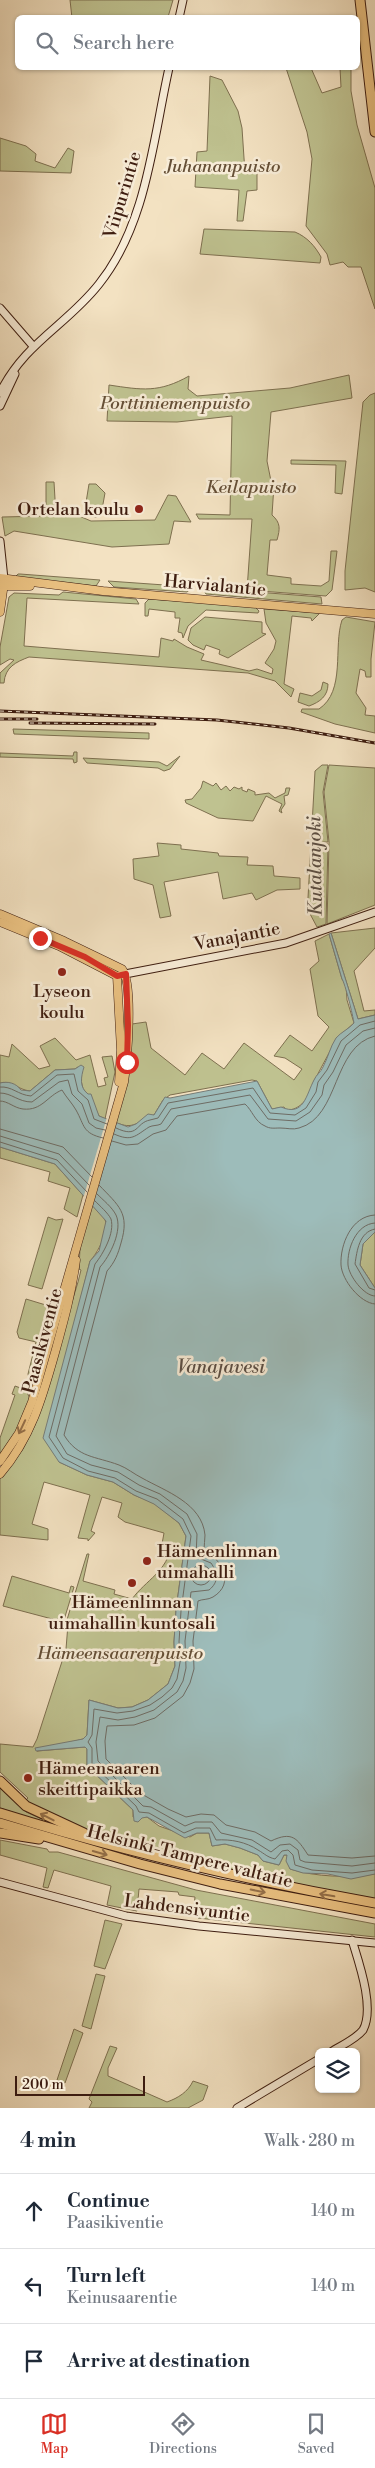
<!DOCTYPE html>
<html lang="en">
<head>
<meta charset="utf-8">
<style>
	body { margin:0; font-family:"Libre Bodoni",serif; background:#f2f2f3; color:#1f2937 }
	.controls { position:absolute; right:15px; bottom:15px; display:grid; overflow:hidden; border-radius:8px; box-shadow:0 1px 4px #0004 }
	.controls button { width:45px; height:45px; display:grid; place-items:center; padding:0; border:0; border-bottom:1px solid #e0e1e3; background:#fff; color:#1f2937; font:25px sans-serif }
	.scale { position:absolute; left:15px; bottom:12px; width:130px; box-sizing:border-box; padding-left:5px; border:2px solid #3e1d10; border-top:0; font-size:14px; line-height:18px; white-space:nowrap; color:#3e1d10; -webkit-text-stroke:4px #f7ecd7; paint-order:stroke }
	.stop { position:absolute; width:15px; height:15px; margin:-11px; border:4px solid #d93025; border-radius:50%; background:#fff }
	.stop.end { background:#d93025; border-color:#fff; box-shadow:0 1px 5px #0008 }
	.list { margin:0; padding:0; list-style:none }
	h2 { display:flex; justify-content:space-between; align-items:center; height:65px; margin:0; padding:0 20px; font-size:21px }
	h2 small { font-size:16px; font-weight:400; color:#747a83 }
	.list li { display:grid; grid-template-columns:32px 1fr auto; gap:15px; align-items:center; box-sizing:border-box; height:75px; padding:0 20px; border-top:1px solid #e0e1e3 }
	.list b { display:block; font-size:19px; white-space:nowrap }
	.list p { margin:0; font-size:16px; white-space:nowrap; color:#747a83 }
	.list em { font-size:16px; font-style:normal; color:#747a83 }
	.icon { flex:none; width:28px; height:28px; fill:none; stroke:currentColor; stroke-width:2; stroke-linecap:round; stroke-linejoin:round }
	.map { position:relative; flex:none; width:375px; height:2108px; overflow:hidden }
	.search { position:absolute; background:#fff; box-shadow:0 1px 4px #0004; left:15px; right:15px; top:15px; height:55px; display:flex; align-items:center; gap:12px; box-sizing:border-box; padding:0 18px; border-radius:8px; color:#747a83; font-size:19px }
	.sheet { height:290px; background:#fff }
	nav { display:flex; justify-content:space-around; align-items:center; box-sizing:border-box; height:70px; border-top:1px solid #e0e1e3; background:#fff; font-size:14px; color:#747a83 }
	nav a { display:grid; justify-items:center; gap:2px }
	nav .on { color:#d93025 }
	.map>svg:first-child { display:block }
</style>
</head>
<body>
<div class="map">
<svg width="375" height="2108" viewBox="0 0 375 2108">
	<rect width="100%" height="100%" fill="#f3e2c2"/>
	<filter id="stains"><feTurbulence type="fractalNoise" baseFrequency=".004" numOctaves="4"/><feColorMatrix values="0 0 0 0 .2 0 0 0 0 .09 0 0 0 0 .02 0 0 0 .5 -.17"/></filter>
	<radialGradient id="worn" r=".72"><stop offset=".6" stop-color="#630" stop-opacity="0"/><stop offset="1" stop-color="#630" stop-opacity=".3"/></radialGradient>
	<g fill="#bfc290" stroke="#7e7050">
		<polygon points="70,0 173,0 168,17 72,18"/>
		<polygon points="286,68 311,68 322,93 341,87 340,68 351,68 351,91 357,125 375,188 375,309 361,267 348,267 343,262 330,265 327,254 306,226 312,159 307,132"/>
		<polygon points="210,76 222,80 238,111 242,128 245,173 257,173 257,190 247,191 243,221 237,221 239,190 195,187 197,152 207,151"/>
		<polygon points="0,138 26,146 36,154 35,161 55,168 68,148 74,151 71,173 0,171"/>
		<path d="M204 229 295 232C307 237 315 246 321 257L320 263 200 254Z"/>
		<path d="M349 375 352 398 271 412 267 461 272 486 274 485 272 515C281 523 280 529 277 540H270L267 575 291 578V584L321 586 329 581 331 551H337L332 590 326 596 247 590 252 519H199L196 514 230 515 232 416 177 422 107 421 109 385C142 390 159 393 189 376L188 389 197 396 290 388Z"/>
		<polygon points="375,393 375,592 365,588 345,590 345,571 363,402 370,395"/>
		<polygon points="291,460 346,461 342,494 335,493 336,465 291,464"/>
		<polygon points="46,482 54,482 56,516 79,516 91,521 155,520 168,495 176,496 191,522 174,521 169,544 112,547 14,531 5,536 2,517 46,516"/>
		<polygon points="89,484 96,484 105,493 101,515 96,517 84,515"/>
		<polygon points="18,574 20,574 100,580 96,586 15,577"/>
		<polygon points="108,581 193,587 187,592 114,587"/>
		<polygon points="204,588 321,597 322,604 206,594 203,589"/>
		<path d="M63 592 136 599 139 604 27 598 24 646 159 657 161 638 173 641 174 639 187 647 204 654 201 660 249 671 257 669 272 674 273 669 265 663 274 649 276 641 266 623 264 609 320 613 312 621 311 618 292 616 284 684 294 689 291 697 275 681 248 673 29 657C16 662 5 667 4 683H0V673L14 660 10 659 0 665V647L9 597 14 593 59 595Z"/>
		<polygon points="149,599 254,606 259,611 258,613 206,610 188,626 183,638 182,633 178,632 180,618 175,618 175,612 149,609 148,616 145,616 145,603"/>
		<polygon points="205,617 262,622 262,633 266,634 228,658 219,654 220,650 206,645 204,650 193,645 188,640 191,628"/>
		<path d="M346 617 375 622 371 659V677H366L365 671 360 669 356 693 366 708 365 715 375 716V733L335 724 301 712 302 709H319C346 691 333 647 342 620Z"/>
		<path d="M323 682 328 684C328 696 320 702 309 706L298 702 300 693 312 696 321 690Z"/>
		<polygon points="13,729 149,733 149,739 14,734"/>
		<polygon points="74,752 77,752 77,762 74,763 73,759 0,757 0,753 73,756"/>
		<polygon points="180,756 170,769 164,771 158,768 87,763 83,758 159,762 167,766"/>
		<polygon points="322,765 328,765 323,792 328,842 318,842 328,844 326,924 317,927 309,912 308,898 315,771"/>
		<polygon points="329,765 375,768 375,905 327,924 329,842 324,792"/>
		<polygon points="203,781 213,786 216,783 221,790 226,786 230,791 234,787 239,789 242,787 242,790 247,792 248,789 255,792 255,795 269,793 275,798 285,793 286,788 290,788 288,795 284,796 285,804 281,810 282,813 279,811 282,804 266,796 253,821 218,818 186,803 185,800 192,799 201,788"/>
		<polygon points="157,843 181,845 181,849 218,853 219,856 248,857 247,865 273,866 274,876 300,878 300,889 277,890 256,900 252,893 223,899 218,872 164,882 171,916 160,918 153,885 134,879 133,859 159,856"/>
		<polygon points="375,928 375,948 354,971 364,1011 375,1010 375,1015 358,1019 331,933"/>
		<path d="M329 934 342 979 346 985 347 1000 354 1023 337 1038 313 1083C311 1096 300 1111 286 1110L284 1107 272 1109 257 1081 252 1080 170 1095 163 1100 154 1115C137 1121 134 1131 115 1122L130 1068 132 1024 146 1022 151 1048 185 1075 202 1053 224 1069 244 1043 294 1080 302 1069 285 1058 274 1056 290 1035 312 1051 329 1027 318 1016 310 969 319 961 315 941Z"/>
		<path d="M55 1038 76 1060 90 1055 98 1087 106 1085 104 1078 108 1077 102 1057 112 1056 115 1072 105 1119 99 1116 88 1094 83 1089 78 1067 75 1069 55 1070 30 1091C19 1090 10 1080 0 1083V1055L9 1057 12 1044 39 1069 50 1066 40 1046Z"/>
		<polygon points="0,1147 55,1164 83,1195 77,1217 64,1209 70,1188 48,1181 50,1172 0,1158"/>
		<path d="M92 1205C96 1209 103 1215 105 1220 110 1230 97 1254 90 1261L70 1341 59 1462 87 1475 113 1482 134 1495 154 1503 179 1523 186 1536 176 1610 174 1642 175 1666 168 1684 148 1700 132 1707 118 1708 89 1700 87 1735 83 1739 37 1751 85 1747 87 1749V1766L133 1810V1817H147L159 1826 190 1837 197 1833H209L212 1846 225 1844 240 1848 258 1855 263 1861 279 1865 284 1855H287L290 1869C316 1877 348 1878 375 1874V1899L298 1887 133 1847 72 1827 25 1801 28 1798 0 1772V1744L33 1747 37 1739 66 1649 68 1624 66 1623 87 1554H89L83 1581 115 1590 114 1594 132 1599C146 1580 168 1571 171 1545L162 1544 164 1533 125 1522 118 1517 122 1503 102 1497 91 1531 95 1533 88 1541V1539L78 1538 90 1495 44 1482 32 1524 48 1529V1540L0 1535V1479L23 1449 35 1425 78 1282 81 1270 79 1269 80 1248Z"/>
		<polygon points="48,1217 56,1220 63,1219 42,1289 28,1285"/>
		<polygon points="375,1232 375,1288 360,1265 363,1244"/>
		<polygon points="26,1299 49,1306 49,1317 52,1304 54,1309 50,1320 48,1319 32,1379 29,1378 28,1374 36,1342 19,1338 17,1332"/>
		<polygon points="15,1386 26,1390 30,1399 20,1425 0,1455 0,1438 15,1395 12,1394"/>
		<polygon points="12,1576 69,1593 71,1586 74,1587 64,1620 59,1618 56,1620 3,1606"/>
		<polygon points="0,1786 26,1812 64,1829 0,1808"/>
		<polygon points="0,1840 47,1849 49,1852 58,1852 196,1890 375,1924 375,1937 198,1918 199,1907 194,1906 195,1897 179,1895 178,1892 139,1889 137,1911 107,1905 111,1886 54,1870 48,1888 43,1887 47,1868 0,1855"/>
		<polygon points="105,1920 122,1924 105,1969 94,1966"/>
		<polygon points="96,1974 105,1976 91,2029 82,2026"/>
		<polygon points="74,2029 83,2033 65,2083 57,2080"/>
		<path d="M110 2046 117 2048 108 2068V2076L167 2102C178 2098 188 2092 193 2081L208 2086 203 2100 188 2108H89L92 2102 89 2099Z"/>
	</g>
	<path fill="#9dbcba" stroke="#777c76" d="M331 933 358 1019 375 1015V1232L363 1244 360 1265 375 1288V1874L351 1879 328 1874 303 1873 290 1869 286 1861 287 1855H284L279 1865 263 1861 258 1855 240 1848 225 1844 212 1846 209 1833H197L185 1838 147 1817 142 1818 138 1822 134 1821 133 1810 87 1766V1749L85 1747 36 1751 35 1748 83 1739 87 1735 89 1700 118 1708 132 1707 148 1700 168 1684 175 1666 174 1642 176 1610 186 1536 179 1523 154 1504 134 1495 113 1482 87 1475 59 1462 43 1438 90 1261 99 1251 106 1221 55 1164 0 1147V1083C8 1081 16 1083 21 1090L30 1091 55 1070 75 1069 81 1065 84 1067C81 1077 79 1087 88 1094H91L99 1116 128 1127 136 1124 148 1114 154 1115 165 1097 170 1098 257 1081 272 1109 281 1107C304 1117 306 1095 314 1080 316 1075 321 1072 323 1067 328 1058 330 1047 336 1038 341 1032 349 1029 354 1023 353 1016 345 983 342 979L329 934Z"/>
	<polygon fill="#f3e2c2" points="107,1117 115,1119 90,1207 83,1199"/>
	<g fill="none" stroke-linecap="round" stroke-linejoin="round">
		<g stroke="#6e6c65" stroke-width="1">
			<path d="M0 1087C12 1086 18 1095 31 1096L57 1075 74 1074 78 1091 88 1100 94 1119 107 1124"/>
			<path d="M0 1093C12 1093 18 1102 32 1102L59 1082 68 1080 72 1094 82 1104 89 1123 96 1128 105 1130"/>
			<path d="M0 1101C8 1101 14 1108 23 1109 42 1111 47 1096 62 1090 66 1097 72 1103 76 1110 85 1126 82 1133 103 1138"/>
			<path d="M116 1128C139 1139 135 1123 150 1120 153 1119 155 1119 158 1118L168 1103 253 1088 270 1113 295 1115 306 1108 316 1092 318 1082 327 1070 341 1041 360 1025 375 1021"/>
			<polyline points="0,1129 63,1147 92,1177"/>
			<path d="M114 1134C132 1142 135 1136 149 1127 153 1125 157 1126 161 1124L171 1109 250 1095 268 1119 296 1121 310 1112 322 1095 324 1085 333 1072 346 1045 363 1031 375 1028"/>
			<polyline points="0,1136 59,1154 89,1185"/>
			<path d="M112 1141 126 1145 138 1144 153 1134 166 1130 177 1116 245 1104C252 1110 255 1122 265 1126 270 1129 274 1128 280 1128 287 1128 293 1130 299 1128 340 1117 332 1046 375 1036"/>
			<polyline points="0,1142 57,1160 87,1192"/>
			<path d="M99 1185C119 1206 130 1213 121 1243 118 1254 115 1262 107 1271L64 1435C78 1458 95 1456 119 1465 127 1468 134 1474 142 1478 165 1491 202 1503 205 1535 205 1540 204 1545 204 1550 221 1559 236 1583 213 1597 208 1600 202 1599 198 1601L193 1641 194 1669 190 1683 183 1696 155 1718 134 1725 107 1726 105 1741 106 1759 140 1793 168 1809 186 1817 201 1814 214 1815 226 1825 255 1832 271 1841C292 1831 297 1838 308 1855L352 1858 375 1856"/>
			<path d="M97 1194C103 1200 112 1207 116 1215 123 1230 110 1256 100 1267L56 1436 67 1454 91 1465 118 1472 139 1485 160 1494 187 1514 197 1534 196 1557 211 1563C218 1573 219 1582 209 1590L191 1592 185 1641 186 1668 183 1681 177 1692 154 1710 135 1717 118 1720 100 1717 96 1742 98 1761 143 1806 151 1807 185 1826 195 1822H212L221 1833 252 1840 271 1852 280 1845 290 1844 298 1850 300 1860 305 1862 352 1866 375 1863"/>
			<path d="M95 1201C100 1206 108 1213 111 1219 115 1233 103 1254 95 1264L49 1437 63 1458 88 1471 115 1478 136 1491 157 1499 183 1519 191 1536 181 1611 179 1642 181 1657 177 1679 172 1688 162 1697 150 1705 133 1711 117 1713 94 1709 92 1735 88 1742 92 1748V1764L136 1806 139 1812 149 1813 184 1833 196 1828H210L216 1840C231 1839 246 1842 258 1850 265 1854 267 1857 275 1859L282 1851 288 1850 293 1855 295 1865 312 1870 352 1873 375 1870"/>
			<path d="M375 1215C351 1216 340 1245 341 1265 342 1280 360 1303 375 1304"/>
			<path d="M375 1223C356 1224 347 1249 348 1265 349 1276 364 1296 375 1296"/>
			<path d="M375 1229C359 1232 357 1251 355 1264L369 1288 375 1290"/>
			<circle cx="201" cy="1575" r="10"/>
		</g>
		<defs>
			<g id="secondary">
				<polyline points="179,18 183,0"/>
				<polyline points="0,308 33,346"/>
				<path d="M0 393C24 343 67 325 99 284 147 224 153 139 169 68"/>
				<polyline points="0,406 15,374"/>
				<polyline points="0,541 4,579"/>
				<polyline points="120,975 286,943 375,912"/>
				<polyline points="0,1882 126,1916 199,1926 375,1943"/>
				<path d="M331 2052C342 2045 356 2039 363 2030 375 2008 359 1963 352 1940"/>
				<polyline points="237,2108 319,2059"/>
			</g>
			<g id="primary">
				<polyline points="0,578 103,591 375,614"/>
				<polyline points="0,586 30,586"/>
				<polyline points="0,612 4,583"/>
				<path d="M0 914 64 941 122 969C134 984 127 1062 124 1082L32 1402 19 1433 0 1461"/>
				<polyline points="0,922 59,946 117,976 121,1050 119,1082"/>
				<path d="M0 1474C32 1437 43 1395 56 1349 64 1320 72 1291 76 1260"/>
			</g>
			<g id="highway">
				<polyline points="360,0 375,132"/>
				<polyline points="0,1781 26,1806 84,1833"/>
				<path d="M0 1813C125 1852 246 1880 375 1903"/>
				<polyline points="0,1823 140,1864 220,1884 375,1913"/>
				<polyline points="0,1833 39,1839"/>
			</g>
		</defs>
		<use href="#secondary" stroke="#3e1d10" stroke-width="9"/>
		<use href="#primary" stroke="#3e1d10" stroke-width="9"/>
		<use href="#highway" stroke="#3e1d10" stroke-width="11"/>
		<use href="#secondary" stroke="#f7ecd7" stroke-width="7"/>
		<use href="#primary" stroke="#eac181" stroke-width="8"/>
		<use href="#highway" stroke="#eac181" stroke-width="9"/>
		<defs>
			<g id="rail">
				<polyline points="0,711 217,720 289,728 375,743"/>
				<polyline points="0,719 37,719"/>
				<polyline points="30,723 155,724"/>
			</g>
		</defs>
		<use href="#rail" stroke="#3e1d10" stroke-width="3"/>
		<use href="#rail" stroke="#f7ecd7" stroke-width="1" stroke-dasharray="4" stroke-linecap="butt"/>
	</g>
	<defs><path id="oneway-shaft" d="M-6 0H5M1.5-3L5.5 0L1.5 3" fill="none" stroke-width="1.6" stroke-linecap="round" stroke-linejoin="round" transform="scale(1.25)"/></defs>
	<g stroke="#946f48">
		<use href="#oneway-shaft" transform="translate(22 1427) rotate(115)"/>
		<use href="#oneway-shaft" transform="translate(47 1817) rotate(-153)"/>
		<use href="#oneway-shaft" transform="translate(100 1853) rotate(16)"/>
		<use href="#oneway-shaft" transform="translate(258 1891) rotate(11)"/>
		<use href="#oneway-shaft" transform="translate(327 1895) rotate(-170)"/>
	</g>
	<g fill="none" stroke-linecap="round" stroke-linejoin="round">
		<polyline stroke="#d93025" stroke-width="6" points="40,938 85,957 117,976 126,974 128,1025 127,1062"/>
	</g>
	<g fill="#8f2418" stroke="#f7ecd7" stroke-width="2">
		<circle cx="139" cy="509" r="5"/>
		<circle cx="62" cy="972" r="5"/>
		<circle cx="147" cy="1561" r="5"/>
		<circle cx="132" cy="1583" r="5"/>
		<circle cx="28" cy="1778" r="5"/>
	</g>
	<g text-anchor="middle" stroke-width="5" stroke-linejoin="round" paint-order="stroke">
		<g font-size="18" font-style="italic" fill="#654f36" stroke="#f7ecd7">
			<text x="223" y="172">Juhananpuisto</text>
			<text x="175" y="409">Porttiniemenpuisto</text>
			<text x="251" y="493">Keilapuisto</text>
			<text x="120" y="1659">Hämeensaarenpuisto</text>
		</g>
		<g font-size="18" fill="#3e1d10" stroke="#f7ecd7">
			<text transform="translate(122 195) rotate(-73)" y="6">Viipurintie</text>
			<text transform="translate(215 585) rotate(5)" y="6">Harvialantie</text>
			<text transform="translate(237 936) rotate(-11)" y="6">Vanajantie</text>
			<text transform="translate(42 1341) rotate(-75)" y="6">Paasikiventie</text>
			<text transform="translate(190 1856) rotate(14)" y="6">Helsinki-Tampere valtatie</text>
			<text transform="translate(187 1908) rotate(7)" y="6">Lahdensivuntie</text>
		</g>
		<g font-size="18" fill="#3e1d10" stroke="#f7ecd7">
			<text x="129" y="515" text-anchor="end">Ortelan koulu</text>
			<text x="62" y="997">Lyseon<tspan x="62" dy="21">koulu</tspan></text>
			<text x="157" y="1557" text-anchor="start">Hämeenlinnan<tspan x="157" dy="21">uimahalli</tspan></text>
			<text x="132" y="1608">Hämeenlinnan<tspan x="132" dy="21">uimahallin kuntosali</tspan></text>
			<text x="38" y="1774" text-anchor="start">Hämeensaaren<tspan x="38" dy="21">skeittipaikka</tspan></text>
		</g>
		<g font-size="19" font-style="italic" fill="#5a4d43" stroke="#f7ecd7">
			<text transform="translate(314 866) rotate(-91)" y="7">Kutalanjoki</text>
			<text x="221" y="1373">Vanajavesi</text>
		</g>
	</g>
	<rect width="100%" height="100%" filter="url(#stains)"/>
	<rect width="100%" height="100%" fill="url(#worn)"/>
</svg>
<div class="controls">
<button><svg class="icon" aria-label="layers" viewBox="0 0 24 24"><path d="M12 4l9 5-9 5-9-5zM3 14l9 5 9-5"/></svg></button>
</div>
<div class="scale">200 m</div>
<div class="stop" style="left:127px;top:1062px"></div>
<div class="stop end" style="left:40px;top:938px"></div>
<div class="search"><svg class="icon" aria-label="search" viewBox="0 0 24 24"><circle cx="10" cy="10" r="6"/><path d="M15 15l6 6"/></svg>Search here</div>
</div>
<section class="sheet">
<h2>4 min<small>Walk · 280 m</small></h2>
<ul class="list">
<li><svg class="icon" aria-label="ahead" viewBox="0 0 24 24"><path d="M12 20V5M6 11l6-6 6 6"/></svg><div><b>Continue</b><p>Paasikiventie</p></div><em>140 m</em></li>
<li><svg class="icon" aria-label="left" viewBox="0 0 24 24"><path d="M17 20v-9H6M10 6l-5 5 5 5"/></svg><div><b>Turn left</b><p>Keinusaarentie</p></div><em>140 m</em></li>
<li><svg class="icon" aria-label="arrive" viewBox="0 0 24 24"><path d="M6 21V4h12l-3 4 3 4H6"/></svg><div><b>Arrive at destination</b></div></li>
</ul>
</section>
<nav>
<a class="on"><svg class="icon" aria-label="map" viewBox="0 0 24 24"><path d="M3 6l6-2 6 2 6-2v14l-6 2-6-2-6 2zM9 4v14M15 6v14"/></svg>Map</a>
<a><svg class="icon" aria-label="directions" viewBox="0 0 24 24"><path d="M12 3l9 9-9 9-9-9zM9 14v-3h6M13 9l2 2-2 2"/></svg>Directions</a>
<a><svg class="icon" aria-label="saved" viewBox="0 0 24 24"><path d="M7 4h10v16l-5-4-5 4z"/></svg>Saved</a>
</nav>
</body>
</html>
